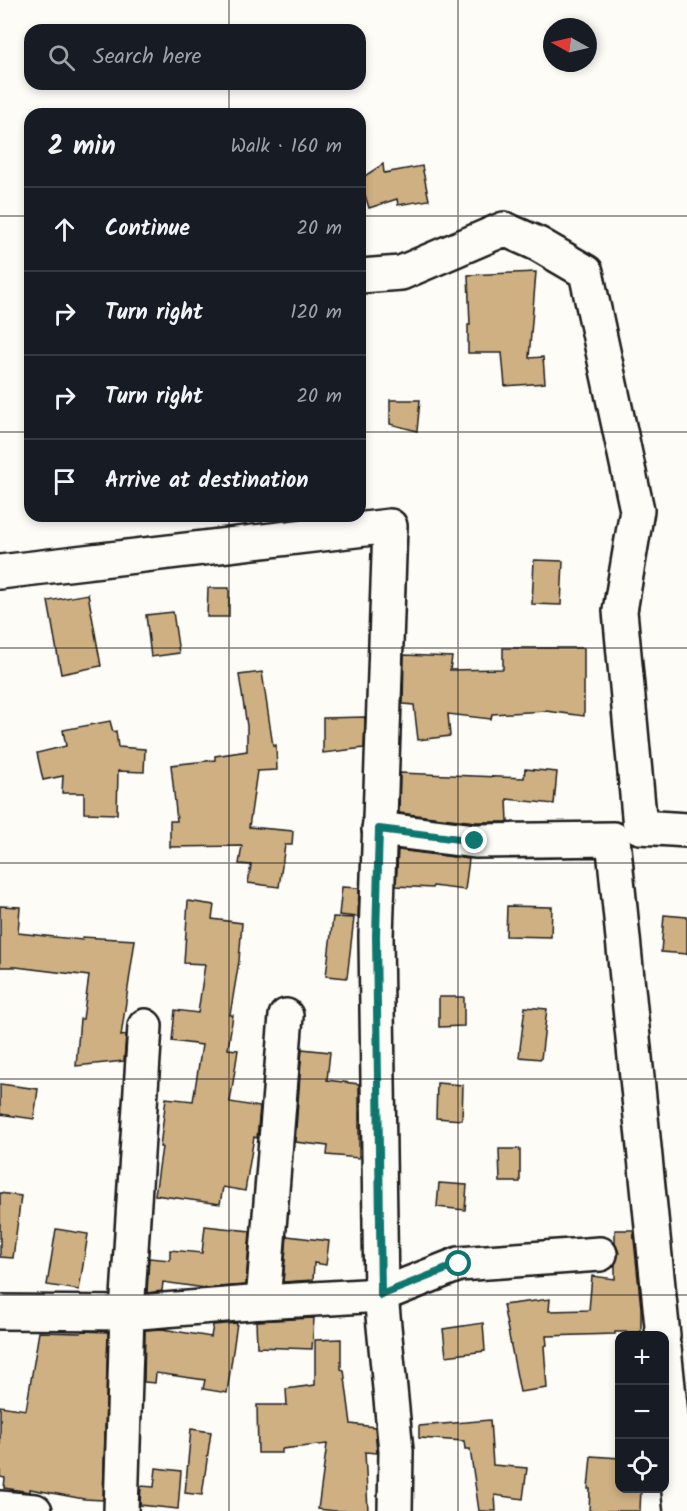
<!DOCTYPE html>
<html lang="en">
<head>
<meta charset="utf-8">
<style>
	body { margin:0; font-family:Kalam,sans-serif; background:#20242c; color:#f1f3f6 }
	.controls { position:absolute; right:18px; bottom:18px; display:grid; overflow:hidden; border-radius:12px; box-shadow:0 3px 9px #0003 }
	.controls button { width:54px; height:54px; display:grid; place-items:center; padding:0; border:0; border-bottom:2px solid #363941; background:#171b24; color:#f1f3f6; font:30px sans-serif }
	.compass { position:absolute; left:543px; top:18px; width:54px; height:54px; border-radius:50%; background:#171b24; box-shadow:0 3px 9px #0003; rotate:278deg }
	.stop { position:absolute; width:18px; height:18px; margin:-14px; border:4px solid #0f766e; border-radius:50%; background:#fff }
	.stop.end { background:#0f766e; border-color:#fff; box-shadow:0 2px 6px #0008 }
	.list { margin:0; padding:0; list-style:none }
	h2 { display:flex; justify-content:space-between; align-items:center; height:78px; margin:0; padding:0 24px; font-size:26px }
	h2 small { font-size:20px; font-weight:400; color:#9ea1a6 }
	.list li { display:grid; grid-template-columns:39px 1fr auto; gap:18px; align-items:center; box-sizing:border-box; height:84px; padding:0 24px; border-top:2px solid #363941 }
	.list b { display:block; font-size:22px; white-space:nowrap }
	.list em { font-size:20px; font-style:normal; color:#9ea1a6 }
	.icon { flex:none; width:33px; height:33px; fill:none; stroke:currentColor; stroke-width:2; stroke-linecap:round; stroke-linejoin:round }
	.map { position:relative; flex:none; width:687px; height:1511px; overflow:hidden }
	.search { position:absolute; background:#171b24; box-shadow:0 3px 9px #0003; left:24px; top:24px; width:342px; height:66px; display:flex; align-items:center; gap:15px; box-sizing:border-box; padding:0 21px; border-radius:18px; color:#9ea1a6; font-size:22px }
	.panel { position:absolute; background:#171b24; box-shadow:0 3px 9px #0003; left:24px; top:108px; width:342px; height:414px; border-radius:18px }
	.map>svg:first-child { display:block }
</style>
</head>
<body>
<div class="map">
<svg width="687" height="1511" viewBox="0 0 687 1511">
	<rect width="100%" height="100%" fill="#fdfcf7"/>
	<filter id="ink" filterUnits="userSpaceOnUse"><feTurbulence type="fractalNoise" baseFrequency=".0167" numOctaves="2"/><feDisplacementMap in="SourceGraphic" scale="12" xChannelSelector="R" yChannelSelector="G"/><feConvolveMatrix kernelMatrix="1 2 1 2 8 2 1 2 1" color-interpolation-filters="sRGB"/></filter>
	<g filter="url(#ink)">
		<g fill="#ceb082" stroke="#1c1c1c" stroke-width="1.5">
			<polygon points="383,164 384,173 422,166 429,200 398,205 397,199 369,208 360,179"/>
			<polygon points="536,272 529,358 543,357 545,383 505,386 502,353 468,353 468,325 470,325 468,275"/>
			<polygon points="390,400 420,400 417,431 390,424"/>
			<polygon points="534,560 563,561 561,605 532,604"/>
			<polygon points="208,588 229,588 229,617 207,617"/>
			<polygon points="88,594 101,666 61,674 48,601"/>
			<polygon points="173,612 179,653 151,657 146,615"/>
			<polygon points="503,648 584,648 584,716 546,711 492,714 491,719 448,714 450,736 418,740 414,705 403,704 404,655 452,657 450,670 503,669"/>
			<polygon points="262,672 273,746 276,745 277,770 257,771 249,827 293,831 292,845 285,845 279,887 248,883 251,865 239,864 242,846 170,847 170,821 177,821 171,765 215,760 215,756 247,751 247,726 239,675"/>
			<polygon points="365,717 364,748 323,753 323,718"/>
			<polygon points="110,721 113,732 116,731 118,747 145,749 144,772 118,771 117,814 84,813 84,793 62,793 63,776 43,780 37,753 66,746 63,730"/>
			<polygon points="525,769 557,772 554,804 507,799 508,822 476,822 399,813 400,773 524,778"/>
			<polygon points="398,850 469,859 465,890 433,886 432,888 396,886"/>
			<polygon points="342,887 359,888 358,917 339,915"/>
			<polygon points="188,901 214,905 212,919 242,923 239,961 230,1015 233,1015 228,1049 238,1050 230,1102 260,1107 257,1138 254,1137 245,1191 223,1187 220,1204 155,1195 162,1147 160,1147 166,1098 193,1101 202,1045 172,1041 175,1010 198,1013 205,964 184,963"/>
			<polygon points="0,906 20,907 18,933 82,940 82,937 135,940 121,1036 126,1035 124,1061 76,1066 80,1019 83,1019 89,976 16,967 0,967"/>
			<polygon points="507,906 552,907 551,937 506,936"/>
			<polygon points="664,915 687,917 687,954 661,952"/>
			<polygon points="333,917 354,918 347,978 326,976"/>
			<polygon points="439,997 464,997 464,1026 439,1027"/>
			<polygon points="525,1007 547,1009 541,1059 519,1057"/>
			<polygon points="302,1049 330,1052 327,1080 359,1084 359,1158 327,1155 328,1146 295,1142"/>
			<polygon points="437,1083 463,1085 462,1120 436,1118"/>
			<polygon points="0,1084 38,1089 34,1119 0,1114"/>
			<polygon points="499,1149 520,1149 520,1182 500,1182"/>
			<polygon points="439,1183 467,1185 465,1210 437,1207"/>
			<polygon points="0,1193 21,1196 13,1258 0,1257"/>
			<polygon points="205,1226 250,1231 246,1285 205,1288 163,1282 162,1291 147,1293 149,1258 170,1260 170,1250 202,1253"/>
			<polygon points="56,1229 88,1234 79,1290 47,1285"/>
			<polygon points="615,1230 633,1230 641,1308 641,1332 615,1332 615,1334 546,1336 547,1345 544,1346 547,1388 520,1392 503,1305 550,1299 549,1311 589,1310 592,1276 615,1279 615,1264 619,1253 615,1243"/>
			<polygon points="287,1236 329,1241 326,1265 314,1263 313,1280 283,1282"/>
			<polygon points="314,1318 312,1349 257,1347 256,1321"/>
			<polygon points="237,1323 227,1393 203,1389 205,1380 156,1373 155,1383 144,1382 145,1330 162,1329 211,1337 213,1325"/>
			<polygon points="483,1323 485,1351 446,1356 443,1329"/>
			<polygon points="82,1331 108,1332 103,1500 84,1499 30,1489 30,1492 4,1488 5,1478 0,1477 0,1406 26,1410 39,1332 81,1333"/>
			<polygon points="341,1339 341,1369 344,1370 351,1424 375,1427 377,1453 365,1452 368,1511 335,1511 318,1509 327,1444 282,1449 282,1453 258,1453 257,1405 287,1405 286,1389 315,1385 315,1340"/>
			<polygon points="490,1420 493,1465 527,1468 523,1499 495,1495 496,1511 479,1511 470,1449 465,1449 464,1441 419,1438 419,1426"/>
			<polygon points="191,1429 211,1432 202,1495 185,1493"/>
			<polygon points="591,1456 620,1458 620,1488 641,1488 640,1511 589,1511 590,1489 588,1489"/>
			<polygon points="156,1468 181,1471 178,1509 140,1505 141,1486 154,1487"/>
		</g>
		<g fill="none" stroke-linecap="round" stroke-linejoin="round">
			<defs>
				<g id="minor">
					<polyline points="360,276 401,273 504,229 538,244 586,272 637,510 620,611 640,827 687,830"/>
					<polyline points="0,572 390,526 376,936 381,1295 396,1451 395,1511"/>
					<polyline points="379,829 475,841 613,839 663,1336"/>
					<polyline points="263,1302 286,1016"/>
					<polyline points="0,1312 127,1313 145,1026"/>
					<polyline points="664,1348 681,1511"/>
					<polyline points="0,1508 35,1511"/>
					<polyline points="121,1511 127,1313 263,1302 381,1295 459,1264 600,1254"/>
				</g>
			</defs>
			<use href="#minor" stroke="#1c1c1c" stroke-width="38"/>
			<use href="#minor" stroke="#fdfcf7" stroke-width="33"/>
		</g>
	</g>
	<g fill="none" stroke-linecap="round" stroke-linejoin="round" filter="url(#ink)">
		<polyline stroke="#0f766e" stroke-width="8" points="459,1264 381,1295 376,936 379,829 475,841"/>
	</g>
	<path fill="none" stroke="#1c1c1c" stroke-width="1.5" stroke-opacity="0.55" d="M229 0V30M458 0V1511M229 84V114M0 216H30M360 216H687M0 432H30M360 432H687M229 516V1511M0 648H687M0 863H687M0 1079H687M0 1295H687"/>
</svg>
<div class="controls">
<button>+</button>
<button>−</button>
<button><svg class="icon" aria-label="locate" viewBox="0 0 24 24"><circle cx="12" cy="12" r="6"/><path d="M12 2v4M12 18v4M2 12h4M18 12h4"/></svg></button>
</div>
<svg class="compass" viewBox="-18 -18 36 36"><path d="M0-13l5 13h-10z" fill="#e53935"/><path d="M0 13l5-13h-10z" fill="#9ea1a6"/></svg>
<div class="stop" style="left:459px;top:1264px"></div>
<div class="stop end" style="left:475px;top:841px"></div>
<div class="search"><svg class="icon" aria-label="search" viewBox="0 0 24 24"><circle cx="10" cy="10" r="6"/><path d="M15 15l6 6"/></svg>Search here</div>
<section class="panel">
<h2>2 min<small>Walk · 160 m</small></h2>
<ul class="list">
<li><svg class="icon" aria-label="ahead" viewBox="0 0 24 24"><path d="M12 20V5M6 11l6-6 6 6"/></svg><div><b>Continue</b></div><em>20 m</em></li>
<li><svg class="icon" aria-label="right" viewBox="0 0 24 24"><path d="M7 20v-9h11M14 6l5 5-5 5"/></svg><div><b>Turn right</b></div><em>120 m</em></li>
<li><svg class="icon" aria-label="right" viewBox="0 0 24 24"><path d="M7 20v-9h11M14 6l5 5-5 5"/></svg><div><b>Turn right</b></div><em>20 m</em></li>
<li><svg class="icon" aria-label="arrive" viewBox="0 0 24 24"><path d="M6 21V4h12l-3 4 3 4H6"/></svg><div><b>Arrive at destination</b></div></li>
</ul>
</section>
</div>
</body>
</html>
